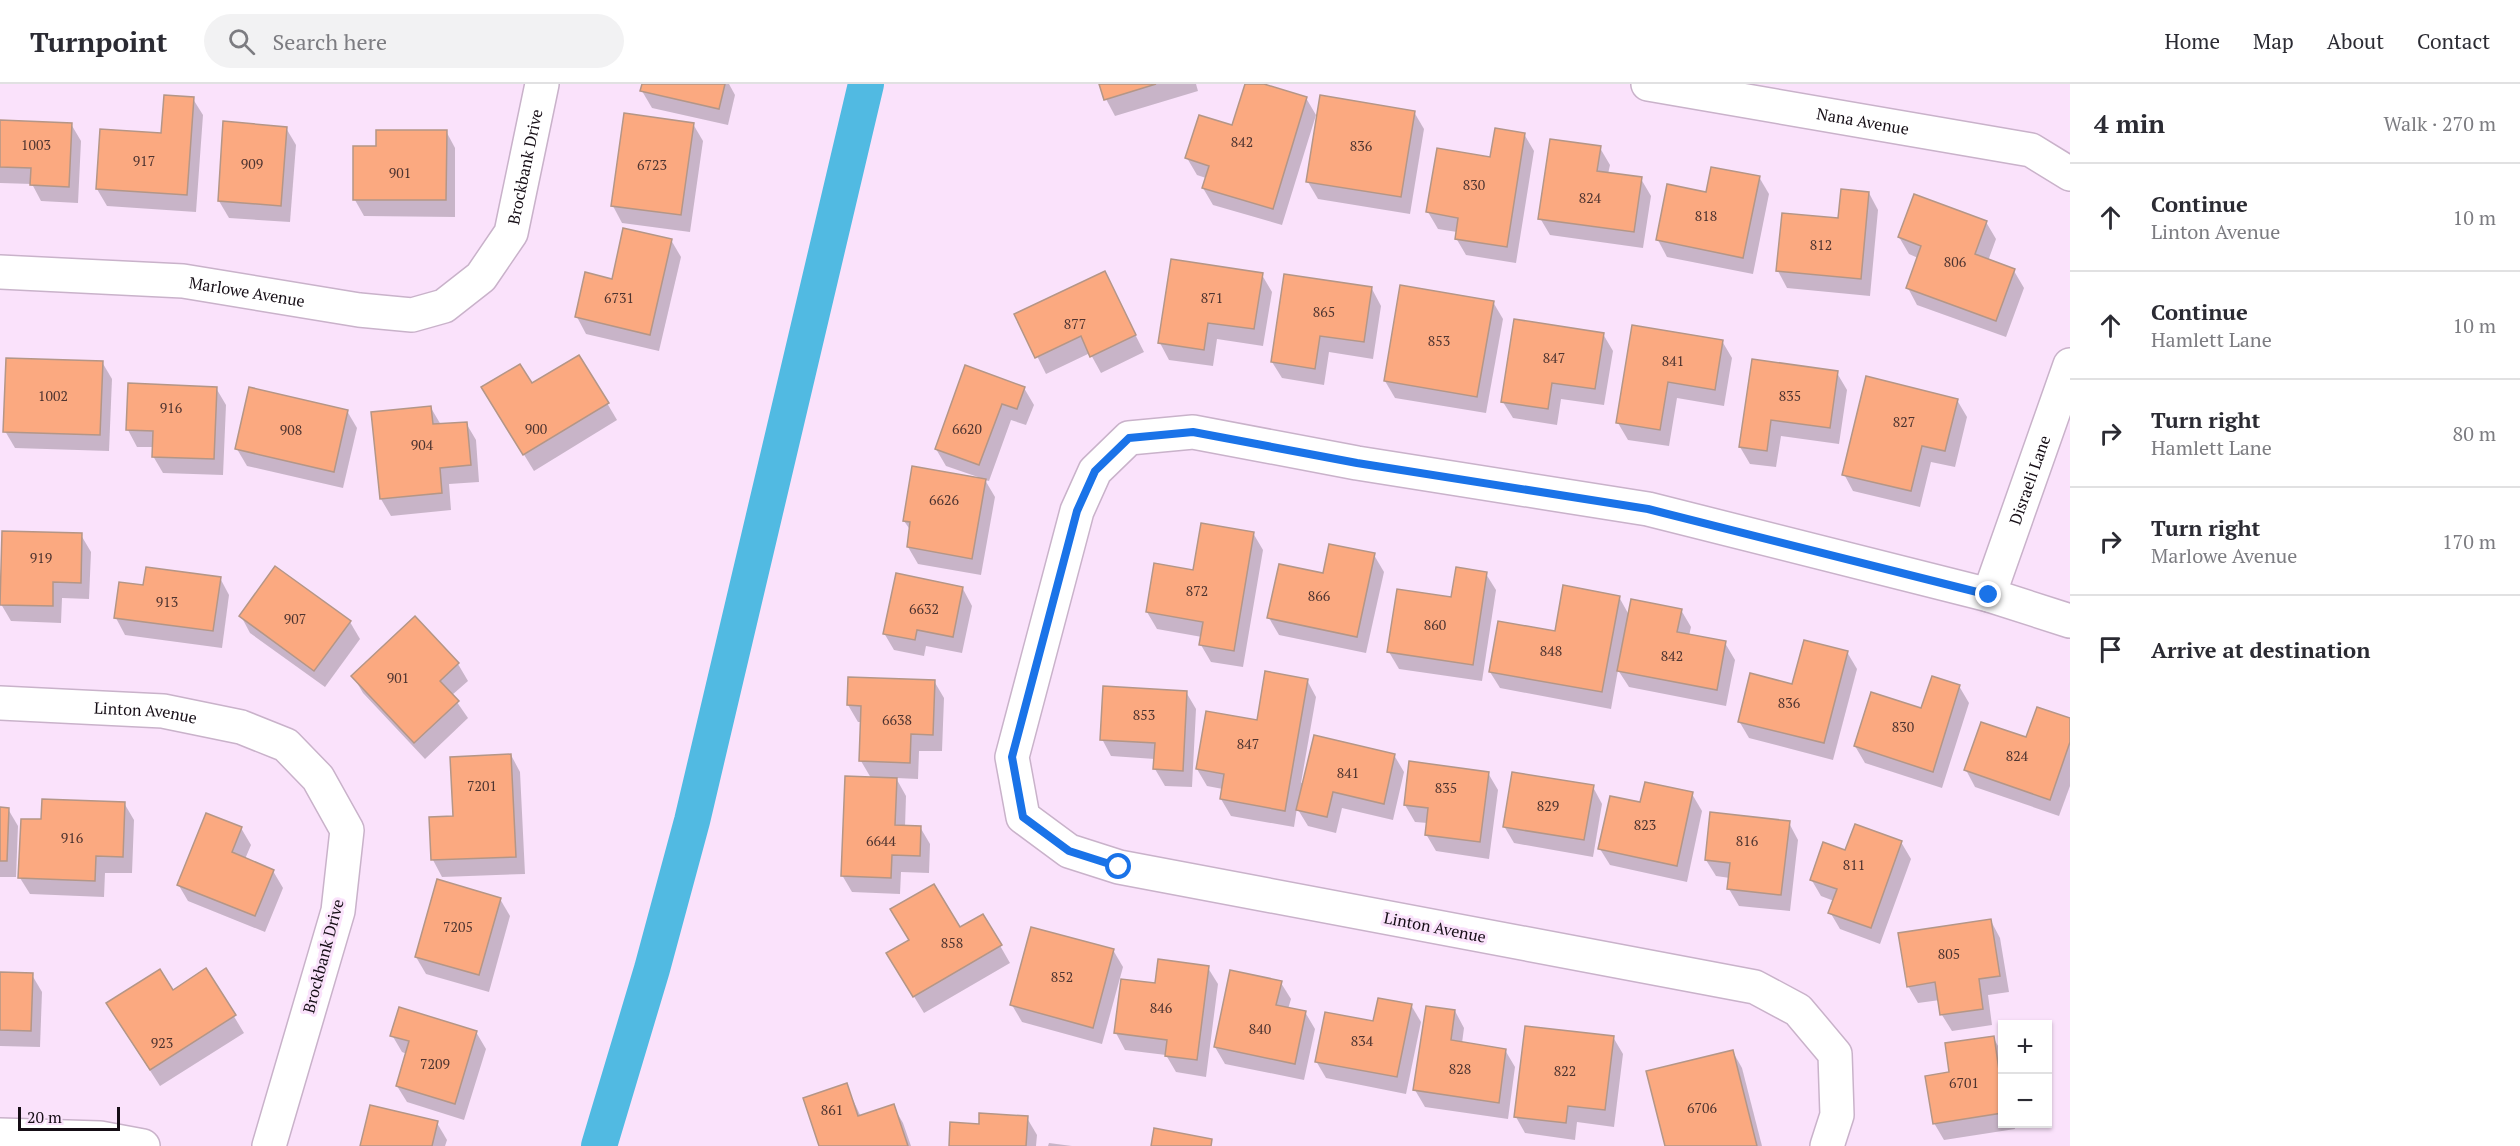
<!DOCTYPE html>
<html lang="en">
<head>
<meta charset="utf-8">
<style>
	body { margin:0; font-family:"PT Serif",serif; background:#f2f2f3; color:#2b2b33 }
	.controls { position:absolute; right:18px; bottom:18px; display:grid; overflow:hidden; border-radius:0px; box-shadow:0 2px 4px #0004 }
	.controls button { width:54px; height:54px; display:grid; place-items:center; padding:0; border:0; border-bottom:2px solid #e1e1e2; background:#fff; color:#2b2b33; font:30px sans-serif }
	.scale { position:absolute; left:18px; bottom:15px; width:102px; box-sizing:border-box; padding-left:6px; border:3px solid #150d15; border-top:0; font-size:16px; line-height:21px; white-space:nowrap; color:#150d15; -webkit-text-stroke:4px #fae2fb; paint-order:stroke }
	.stop { position:absolute; width:18px; height:18px; margin:-14px; border:4px solid #1a73e8; border-radius:50%; background:#fff }
	.stop.end { background:#1a73e8; border-color:#fff; box-shadow:0 2px 6px #0008 }
	.list { margin:0; padding:0; list-style:none }
	h2 { display:flex; justify-content:space-between; align-items:center; height:78px; margin:0; padding:0 24px; font-size:26px }
	h2 small { font-size:20px; font-weight:400; color:#7c7c81 }
	.list li { display:grid; grid-template-columns:39px 1fr auto; gap:18px; align-items:center; box-sizing:border-box; height:108px; padding:0 24px; border-top:2px solid #e1e1e2 }
	.list b { display:block; font-size:22px; white-space:nowrap }
	.list p { margin:0; font-size:20px; white-space:nowrap; color:#7c7c81 }
	.list em { font-size:20px; font-style:normal; color:#7c7c81 }
	.icon { flex:none; width:33px; height:33px; fill:none; stroke:currentColor; stroke-width:2; stroke-linecap:round; stroke-linejoin:round }
	.map { position:relative; flex:none; width:2070px; height:1062px; overflow:hidden }
	header { display:flex; align-items:center; gap:36px; box-sizing:border-box; height:84px; padding:0 30px; background:#fff; border-bottom:2px solid #e1e1e2 }
	header strong { font-size:28px }
	nav { display:flex; gap:33px; margin-inline-start:auto; font-size:21px }
	.search { width:420px; height:54px; background:#f2f2f3; display:flex; align-items:center; gap:15px; box-sizing:border-box; padding:0 21px; border-radius:33px; color:#7c7c81; font-size:22px }
	main { display:flex }
	aside { flex:1; background:#fff }
	.map>svg:first-child { display:block }
</style>
</head>
<body>
<header>
<strong>Turnpoint</strong>
<div class="search"><svg class="icon" aria-label="search" viewBox="0 0 24 24"><circle cx="10" cy="10" r="6"/><path d="M15 15l6 6"/></svg>Search here</div>
<nav><a>Home</a><a>Map</a><a>About</a><a>Contact</a></nav>
</header>
<main>
<div class="map">
<svg width="2070" height="1062" viewBox="0 0 2070 1062">
	<rect width="100%" height="100%" fill="#fae2fb"/>
	<g fill="#0003">
		<polygon points="643,0 729,0 735,11 728,41 652,24 642,7"/>
		<polygon points="1101,0 1196,0 1198,7 1115,32 1106,15"/>
		<polygon points="1246,0 1259,0 1306,14 1316,31 1282,141 1213,121 1203,104 1206,94 1197,91 1187,74 1233,43"/>
		<polygon points="193,15 203,31 196,128 107,122 97,105 163,51"/>
		<polygon points="1414,28 1424,45 1410,130 1318,115 1308,98"/>
		<polygon points="0,38 71,40 81,57 78,119 41,117 32,100 0,99"/>
		<polygon points="693,40 703,57 690,148 622,139 613,122"/>
		<polygon points="286,44 296,61 290,138 229,134 219,117"/>
		<polygon points="446,47 455,64 455,133 364,132 355,116 378,64"/>
		<polygon points="1524,50 1534,67 1516,179 1466,171 1456,154 1457,148 1438,145 1428,128 1491,74"/>
		<polygon points="1600,64 1610,81 1608,90 1641,95 1651,112 1643,164 1550,151 1540,134"/>
		<polygon points="1759,93 1769,110 1753,190 1667,173 1658,156 1707,110"/>
		<polygon points="1869,109 1878,126 1870,212 1787,204 1778,187"/>
		<polygon points="1986,138 1996,155 1988,177 2014,187 2024,204 2006,253 1917,221 1908,204 1918,174 1909,170 1899,153"/>
		<polygon points="671,156 681,173 659,267 586,250 577,233 613,196"/>
		<polygon points="1104,189 1144,268 1101,289 1090,269 1046,290 1016,230"/>
		<polygon points="1262,191 1272,208 1263,262 1217,255 1213,282 1169,276 1160,259"/>
		<polygon points="1372,205 1381,222 1373,275 1329,268 1324,301 1282,294 1272,278"/>
		<polygon points="1493,218 1503,235 1486,329 1395,314 1385,297"/>
		<polygon points="1634,243 1722,257 1732,274 1724,322 1677,314 1669,362 1628,356 1618,339"/>
		<polygon points="1603,250 1613,267 1604,321 1561,315 1557,341 1513,334 1503,318"/>
		<polygon points="1753,276 1837,289 1847,306 1839,360 1781,352 1776,383 1750,380 1740,363"/>
		<polygon points="102,278 112,295 109,367 15,364 5,347"/>
		<polygon points="532,301 607,319 617,336 534,387 493,320"/>
		<polygon points="216,304 226,321 223,391 163,389 153,372 154,363 137,363 128,346"/>
		<polygon points="1024,304 1034,321 1026,341 1011,336 989,397 985,396 995,413 981,491 918,480 908,463 911,447 904,437 978,393 946,382 936,365"/>
		<polygon points="1957,316 1967,333 1955,383 1931,378 1920,423 1853,407 1844,390"/>
		<polygon points="431,324 441,341 466,339 476,356 479,398 449,400 451,426 391,432 381,415"/>
		<polygon points="347,327 357,344 343,404 247,382 237,365"/>
		<polygon points="1253,449 1263,466 1243,583 1211,578 1201,561 1202,553 1157,545 1147,528 1194,488"/>
		<polygon points="81,451 91,468 89,515 62,514 61,539 11,537 1,520"/>
		<polygon points="1374,471 1384,488 1366,569 1279,551 1269,534 1324,491"/>
		<polygon points="1486,490 1496,506 1482,597 1399,585 1389,568"/>
		<polygon points="220,494 229,511 222,564 125,551 116,534 145,503"/>
		<polygon points="963,505 972,522 962,569 926,562 924,572 894,566 884,549"/>
		<polygon points="1619,513 1629,531 1681,526 1691,543 1689,552 1725,559 1735,576 1726,622 1629,603 1618,586 1611,625 1500,604 1490,588"/>
		<polygon points="241,532 350,538 360,555 325,603 250,549"/>
		<polygon points="415,534 458,580 468,597 452,611 468,634 425,675 363,609 353,592"/>
		<polygon points="1847,568 1857,585 1833,676 1749,654 1739,637"/>
		<polygon points="1307,596 1316,613 1301,699 1394,671 1404,688 1393,736 1342,724 1336,749 1308,742 1297,724 1294,743 1231,732 1221,715 1223,705 1207,702 1197,685"/>
		<polygon points="934,597 944,614 942,667 919,667 918,695 896,694 906,712 905,743 920,743 930,760 929,789 901,788 900,810 852,808 842,791 871,694 861,677 862,638 858,638 848,621"/>
		<polygon points="1959,602 1969,619 1942,704 1865,679 1855,662 1922,626"/>
		<polygon points="1186,608 1196,625 1192,703 1165,702 1155,685 1155,675 1111,672 1102,655"/>
		<polygon points="2070,636 2070,702 2059,732 1975,703 1966,686"/>
		<polygon points="511,671 520,688 525,790 442,793 433,776 431,734 454,733"/>
		<polygon points="1488,689 1498,706 1489,775 1436,767 1426,750 1428,739 1415,738 1405,721"/>
		<polygon points="1593,703 1602,720 1593,773 1514,759 1504,742"/>
		<polygon points="1692,710 1702,727 1687,798 1610,781 1600,765 1641,720"/>
		<polygon points="124,719 134,736 132,789 105,789 104,813 30,810 20,794 43,737"/>
		<polygon points="0,725 8,725 18,742 16,793 0,793"/>
		<polygon points="1789,739 1798,756 1790,827 1739,822 1729,805 1730,794 1716,792 1706,776"/>
		<polygon points="241,744 251,761 245,775 273,787 283,804 265,848 188,817 178,800"/>
		<polygon points="1901,758 1911,775 1880,860 1840,845 1830,828 1834,817 1821,812 1811,795 1846,768"/>
		<polygon points="500,815 510,832 489,908 426,890 416,873"/>
		<polygon points="983,832 1010,879 924,929 888,870 959,845"/>
		<polygon points="1991,837 2000,854 2009,908 1988,911 1992,941 1952,947 1942,931 1940,916 1918,919 1908,902"/>
		<polygon points="1113,866 1123,883 1102,960 1022,938 1012,921"/>
		<polygon points="1208,884 1218,900 1206,993 1176,988 1166,971 1125,966 1116,949 1156,901"/>
		<polygon points="206,886 244,949 160,1002 118,937 172,908"/>
		<polygon points="0,890 32,891 42,908 40,963 0,962"/>
		<polygon points="1281,899 1291,915 1288,925 1305,928 1315,945 1304,996 1225,980 1215,963"/>
		<polygon points="1411,921 1421,938 1406,1010 1326,994 1316,977 1374,939"/>
		<polygon points="1455,927 1464,944 1462,959 1505,966 1515,983 1508,1035 1425,1023 1415,1006"/>
		<polygon points="476,948 486,965 464,1036 407,1018 397,1002 407,970 402,968 392,951"/>
		<polygon points="1613,953 1623,970 1614,1043 1577,1038 1575,1056 1525,1049 1516,1033"/>
		<polygon points="1993,953 2002,969 2002,1040 2014,1040 2015,1045 1944,1056 1934,1039 1951,990"/>
		<polygon points="1733,968 1742,984 1762,1062 1667,1062"/>
		<polygon points="846,1001 861,1033 893,1022 903,1039 911,1062 821,1062"/>
		<polygon points="1027,1034 1037,1051 1036,1062 950,1062 980,1041"/>
		<polygon points="437,1039 447,1056 445,1062 362,1062"/>
		<polygon points="1049,1059 1072,1062 1048,1062"/>
	</g>
	<g fill="none" stroke-linecap="round" stroke-linejoin="round">
		<polyline stroke="#51bae2" stroke-width="36" points="599,1062 652,885 692,737 866,0"/>
	</g>
	<g fill="#fba980" stroke="#b49687" stroke-width="1.5">
		<polygon points="642,0 725,0 719,25 640,7"/>
		<polygon points="1099,0 1156,0 1104,16"/>
		<polygon points="1245,0 1264,0 1307,13 1273,125 1202,104 1209,82 1185,74 1199,31 1232,41"/>
		<polygon points="164,11 194,13 187,111 96,105 100,45 161,49"/>
		<polygon points="1320,11 1415,27 1401,113 1306,98"/>
		<polygon points="624,29 694,39 681,131 611,122"/>
		<polygon points="0,36 72,39 69,103 30,101 31,84 0,83"/>
		<polygon points="223,37 287,43 281,122 218,117"/>
		<polygon points="1495,44 1525,49 1507,163 1455,155 1458,134 1426,128 1437,64 1490,73"/>
		<polygon points="376,46 447,46 446,116 353,116 353,62 376,62"/>
		<polygon points="1550,55 1601,62 1597,87 1642,93 1634,148 1538,135"/>
		<polygon points="1711,83 1760,92 1743,174 1656,156 1667,100 1706,108"/>
		<polygon points="1841,105 1869,108 1861,195 1776,187 1782,129 1838,134"/>
		<polygon points="1914,110 1987,137 1975,170 2015,185 1996,237 1906,204 1921,162 1898,153"/>
		<polygon points="623,144 672,155 650,251 575,233 585,188 612,195"/>
		<polygon points="1171,175 1263,189 1254,245 1208,239 1204,266 1158,259"/>
		<polygon points="1105,187 1136,251 1090,273 1081,252 1035,274 1014,230"/>
		<polygon points="1284,190 1372,203 1364,258 1320,252 1315,285 1271,278"/>
		<polygon points="1400,201 1494,217 1477,313 1384,297"/>
		<polygon points="1514,235 1604,249 1595,305 1552,299 1548,325 1501,318"/>
		<polygon points="1632,241 1723,256 1715,306 1668,298 1660,346 1616,339"/>
		<polygon points="579,271 609,319 523,371 481,303 520,280 532,299"/>
		<polygon points="6,274 103,277 100,351 3,348"/>
		<polygon points="1752,275 1838,287 1830,344 1771,336 1767,367 1739,363"/>
		<polygon points="965,281 1025,303 1017,325 1002,320 979,381 935,365"/>
		<polygon points="1866,292 1958,315 1945,367 1922,362 1911,407 1842,391"/>
		<polygon points="128,299 217,303 214,375 152,373 153,347 126,346"/>
		<polygon points="249,303 348,326 334,388 235,365"/>
		<polygon points="431,322 433,340 467,338 471,381 440,384 442,409 380,415 371,328"/>
		<polygon points="912,382 986,395 972,475 907,463 910,438 903,437"/>
		<polygon points="1201,439 1254,448 1234,567 1199,561 1203,538 1146,528 1154,479 1193,486"/>
		<polygon points="2,447 82,449 81,499 53,498 53,522 0,521"/>
		<polygon points="1329,460 1375,469 1357,553 1267,534 1279,480 1323,489"/>
		<polygon points="275,482 351,537 314,587 239,532"/>
		<polygon points="146,483 221,493 213,547 114,534 119,498 143,501"/>
		<polygon points="1456,483 1487,488 1473,581 1387,568 1397,505 1451,513"/>
		<polygon points="896,489 963,503 953,553 917,546 915,556 883,550"/>
		<polygon points="1563,501 1620,512 1602,608 1489,588 1498,537 1555,547"/>
		<polygon points="1631,515 1682,525 1677,548 1726,557 1717,606 1617,587"/>
		<polygon points="415,532 459,579 440,597 459,617 414,659 351,592"/>
		<polygon points="1804,556 1848,567 1824,659 1738,638 1750,589 1792,600"/>
		<polygon points="1265,587 1308,595 1285,727 1220,715 1224,690 1196,685 1206,627 1257,636"/>
		<polygon points="1932,592 1960,601 1933,688 1854,662 1871,608 1921,624"/>
		<polygon points="848,593 935,596 933,651 911,650 910,679 859,677 861,622 847,621"/>
		<polygon points="1103,602 1187,607 1183,687 1153,685 1155,659 1100,656"/>
		<polygon points="2037,623 2070,634 2070,658 2050,716 1964,686 1981,638 2026,653"/>
		<polygon points="1314,651 1395,670 1384,720 1333,708 1327,733 1296,726"/>
		<polygon points="511,670 516,773 431,776 429,733 453,732 450,673"/>
		<polygon points="1409,677 1489,688 1480,758 1425,751 1428,724 1404,721"/>
		<polygon points="1512,688 1594,701 1584,756 1503,743"/>
		<polygon points="845,692 897,694 895,741 921,742 920,772 892,771 891,794 841,792"/>
		<polygon points="1645,698 1693,708 1677,782 1598,765 1610,712 1640,718"/>
		<polygon points="42,715 125,718 123,773 96,772 95,797 18,794 21,735 41,735"/>
		<polygon points="0,723 9,724 7,777 0,777"/>
		<polygon points="1710,728 1790,737 1781,811 1727,805 1730,779 1705,776"/>
		<polygon points="206,729 242,743 232,768 274,786 255,832 177,801"/>
		<polygon points="1855,740 1902,757 1871,844 1828,829 1837,805 1810,796 1823,758 1845,766"/>
		<polygon points="437,795 501,814 479,891 415,873"/>
		<polygon points="934,800 960,843 983,830 1002,861 913,913 886,869 909,856 890,825"/>
		<polygon points="1991,835 2000,892 1979,895 1983,925 1940,931 1935,898 1907,903 1898,849"/>
		<polygon points="1031,843 1114,865 1093,944 1010,921"/>
		<polygon points="1158,875 1209,882 1197,976 1165,972 1167,956 1114,949 1121,895 1155,899"/>
		<polygon points="206,884 236,931 150,986 106,919 160,885 173,906"/>
		<polygon points="1230,886 1282,897 1276,921 1306,927 1295,980 1214,963"/>
		<polygon points="0,888 33,889 31,947 0,946"/>
		<polygon points="1378,914 1412,920 1397,993 1315,978 1325,928 1373,937"/>
		<polygon points="1426,922 1455,926 1451,956 1506,965 1499,1019 1413,1006"/>
		<polygon points="399,923 477,947 455,1020 396,1002 409,957 390,952"/>
		<polygon points="1525,942 1614,952 1605,1026 1568,1022 1566,1039 1514,1033"/>
		<polygon points="1994,952 2002,1007 2002,1029 1933,1040 1925,992 1949,988 1945,959"/>
		<polygon points="1733,966 1757,1062 1665,1062 1646,987"/>
		<polygon points="847,999 858,1032 894,1020 908,1062 819,1062 803,1014"/>
		<polygon points="370,1021 438,1037 432,1062 360,1062"/>
		<polygon points="979,1029 1028,1032 1026,1062 949,1062 950,1038 979,1040"/>
		<polygon points="1154,1044 1212,1055 1211,1062 1151,1062"/>
	</g>
	<g fill="none" stroke-linecap="round" stroke-linejoin="round">
		<defs>
			<g id="minor">
				<path id="s1" d="M1648 0 2031 66 2070 90"/>
				<path id="s2" d="M0 188 183 197 359 226 412 231 444 222 481 193 511 149 542 0"/>
				<path id="s3" d="M1989 511 2070 281"/>
				<path id="s4" d="M0 619 163 627 241 643 286 661 318 694 347 746 338 827 269 1062"/>
				<polyline points="0,1051 100,1054 143,1062"/>
				<polyline points="1827,1062 1837,1031 1835,970 1798,926 1755,903 1119,783 1069,767 1023,733 1012,673 1077,427 1095,387 1129,354 1193,348 1357,379 1648,425 1989,511 2070,537"/>
			</g>
		</defs>
		<use href="#minor" stroke="#c9b2ca" stroke-width="36"/>
		<use href="#minor" stroke="#fff" stroke-width="33"/>
	</g>
	<g fill="none" stroke-linecap="round" stroke-linejoin="round">
		<polyline stroke="#1a73e8" stroke-width="8" points="1119,783 1069,767 1023,733 1012,673 1077,427 1095,387 1129,354 1193,348 1357,379 1648,425 1989,511"/>
	</g>
	<g text-anchor="middle" stroke-width="6" stroke-linejoin="round" paint-order="stroke">
		<g font-size="14" fill="#4e3430">
			<text x="1242" y="63">842</text>
			<text x="36" y="66">1003</text>
			<text x="1361" y="67">836</text>
			<text x="144" y="82">917</text>
			<text x="252" y="85">909</text>
			<text x="652" y="86">6723</text>
			<text x="400" y="94">901</text>
			<text x="1474" y="106">830</text>
			<text x="1590" y="119">824</text>
			<text x="1706" y="137">818</text>
			<text x="1821" y="166">812</text>
			<text x="1955" y="183">806</text>
			<text x="619" y="219">6731</text>
			<text x="1212" y="219">871</text>
			<text x="1324" y="233">865</text>
			<text x="1075" y="245">877</text>
			<text x="1439" y="262">853</text>
			<text x="1554" y="279">847</text>
			<text x="1673" y="282">841</text>
			<text x="53" y="317">1002</text>
			<text x="1790" y="317">835</text>
			<text x="171" y="329">916</text>
			<text x="1904" y="343">827</text>
			<text x="536" y="350">900</text>
			<text x="967" y="350">6620</text>
			<text x="291" y="351">908</text>
			<text x="422" y="366">904</text>
			<text x="944" y="421">6626</text>
			<text x="41" y="479">919</text>
			<text x="1197" y="512">872</text>
			<text x="1319" y="517">866</text>
			<text x="167" y="523">913</text>
			<text x="924" y="530">6632</text>
			<text x="295" y="540">907</text>
			<text x="1435" y="546">860</text>
			<text x="1551" y="572">848</text>
			<text x="1672" y="577">842</text>
			<text x="398" y="599">901</text>
			<text x="1789" y="624">836</text>
			<text x="1144" y="636">853</text>
			<text x="897" y="641">6638</text>
			<text x="1903" y="648">830</text>
			<text x="1248" y="665">847</text>
			<text x="2017" y="677">824</text>
			<text x="1348" y="694">841</text>
			<text x="482" y="707">7201</text>
			<text x="1446" y="709">835</text>
			<text x="1548" y="727">829</text>
			<text x="1645" y="746">823</text>
			<text x="72" y="759">916</text>
			<text x="881" y="762">6644</text>
			<text x="1747" y="762">816</text>
			<text x="1854" y="786">811</text>
			<text x="458" y="848">7205</text>
			<text x="952" y="864">858</text>
			<text x="1949" y="875">805</text>
			<text x="1062" y="898">852</text>
			<text x="1161" y="929">846</text>
			<text x="1260" y="950">840</text>
			<text x="1362" y="962">834</text>
			<text x="162" y="964">923</text>
			<text x="435" y="985">7209</text>
			<text x="1460" y="990">828</text>
			<text x="1565" y="992">822</text>
			<text x="1964" y="1004">6701</text>
			<text x="1702" y="1029">6706</text>
			<text x="832" y="1031">861</text>
		</g>
		<g font-size="16" fill="#150d15" stroke="#fae2fb">
			<text dy="6" stroke="none"><textPath href="#s1" startOffset="218">Nana Avenue</textPath></text>
			<text dy="6" stroke="none"><textPath href="#s2" startOffset="616">Brockbank Drive</textPath></text>
			<text dy="6" stroke="none"><textPath href="#s2" startOffset="248">Marlowe Avenue</textPath></text>
			<text dy="6" stroke="none"><textPath href="#s3" startOffset="122">Disraeli Lane</textPath></text>
			<text dy="6" stroke="none"><textPath href="#s4" startOffset="146">Linton Avenue</textPath></text>
			<text transform="translate(1435 843) rotate(11)" y="6">Linton Avenue</text>
			<text transform="translate(323 872) rotate(-75)" y="6">Brockbank Drive</text>
		</g>
	</g>
</svg>
<div class="controls">
<button>+</button>
<button>−</button>
</div>
<div class="scale">20 m</div>
<div class="stop" style="left:1119px;top:783px"></div>
<div class="stop end" style="left:1989px;top:511px"></div>
</div>
<aside>
<h2>4 min<small>Walk · 270 m</small></h2>
<ul class="list">
<li><svg class="icon" aria-label="ahead" viewBox="0 0 24 24"><path d="M12 20V5M6 11l6-6 6 6"/></svg><div><b>Continue</b><p>Linton Avenue</p></div><em>10 m</em></li>
<li><svg class="icon" aria-label="ahead" viewBox="0 0 24 24"><path d="M12 20V5M6 11l6-6 6 6"/></svg><div><b>Continue</b><p>Hamlett Lane</p></div><em>10 m</em></li>
<li><svg class="icon" aria-label="right" viewBox="0 0 24 24"><path d="M7 20v-9h11M14 6l5 5-5 5"/></svg><div><b>Turn right</b><p>Hamlett Lane</p></div><em>80 m</em></li>
<li><svg class="icon" aria-label="right" viewBox="0 0 24 24"><path d="M7 20v-9h11M14 6l5 5-5 5"/></svg><div><b>Turn right</b><p>Marlowe Avenue</p></div><em>170 m</em></li>
<li><svg class="icon" aria-label="arrive" viewBox="0 0 24 24"><path d="M6 21V4h12l-3 4 3 4H6"/></svg><div><b>Arrive at destination</b></div></li>
</ul>
</aside>
</main>
</body>
</html>
